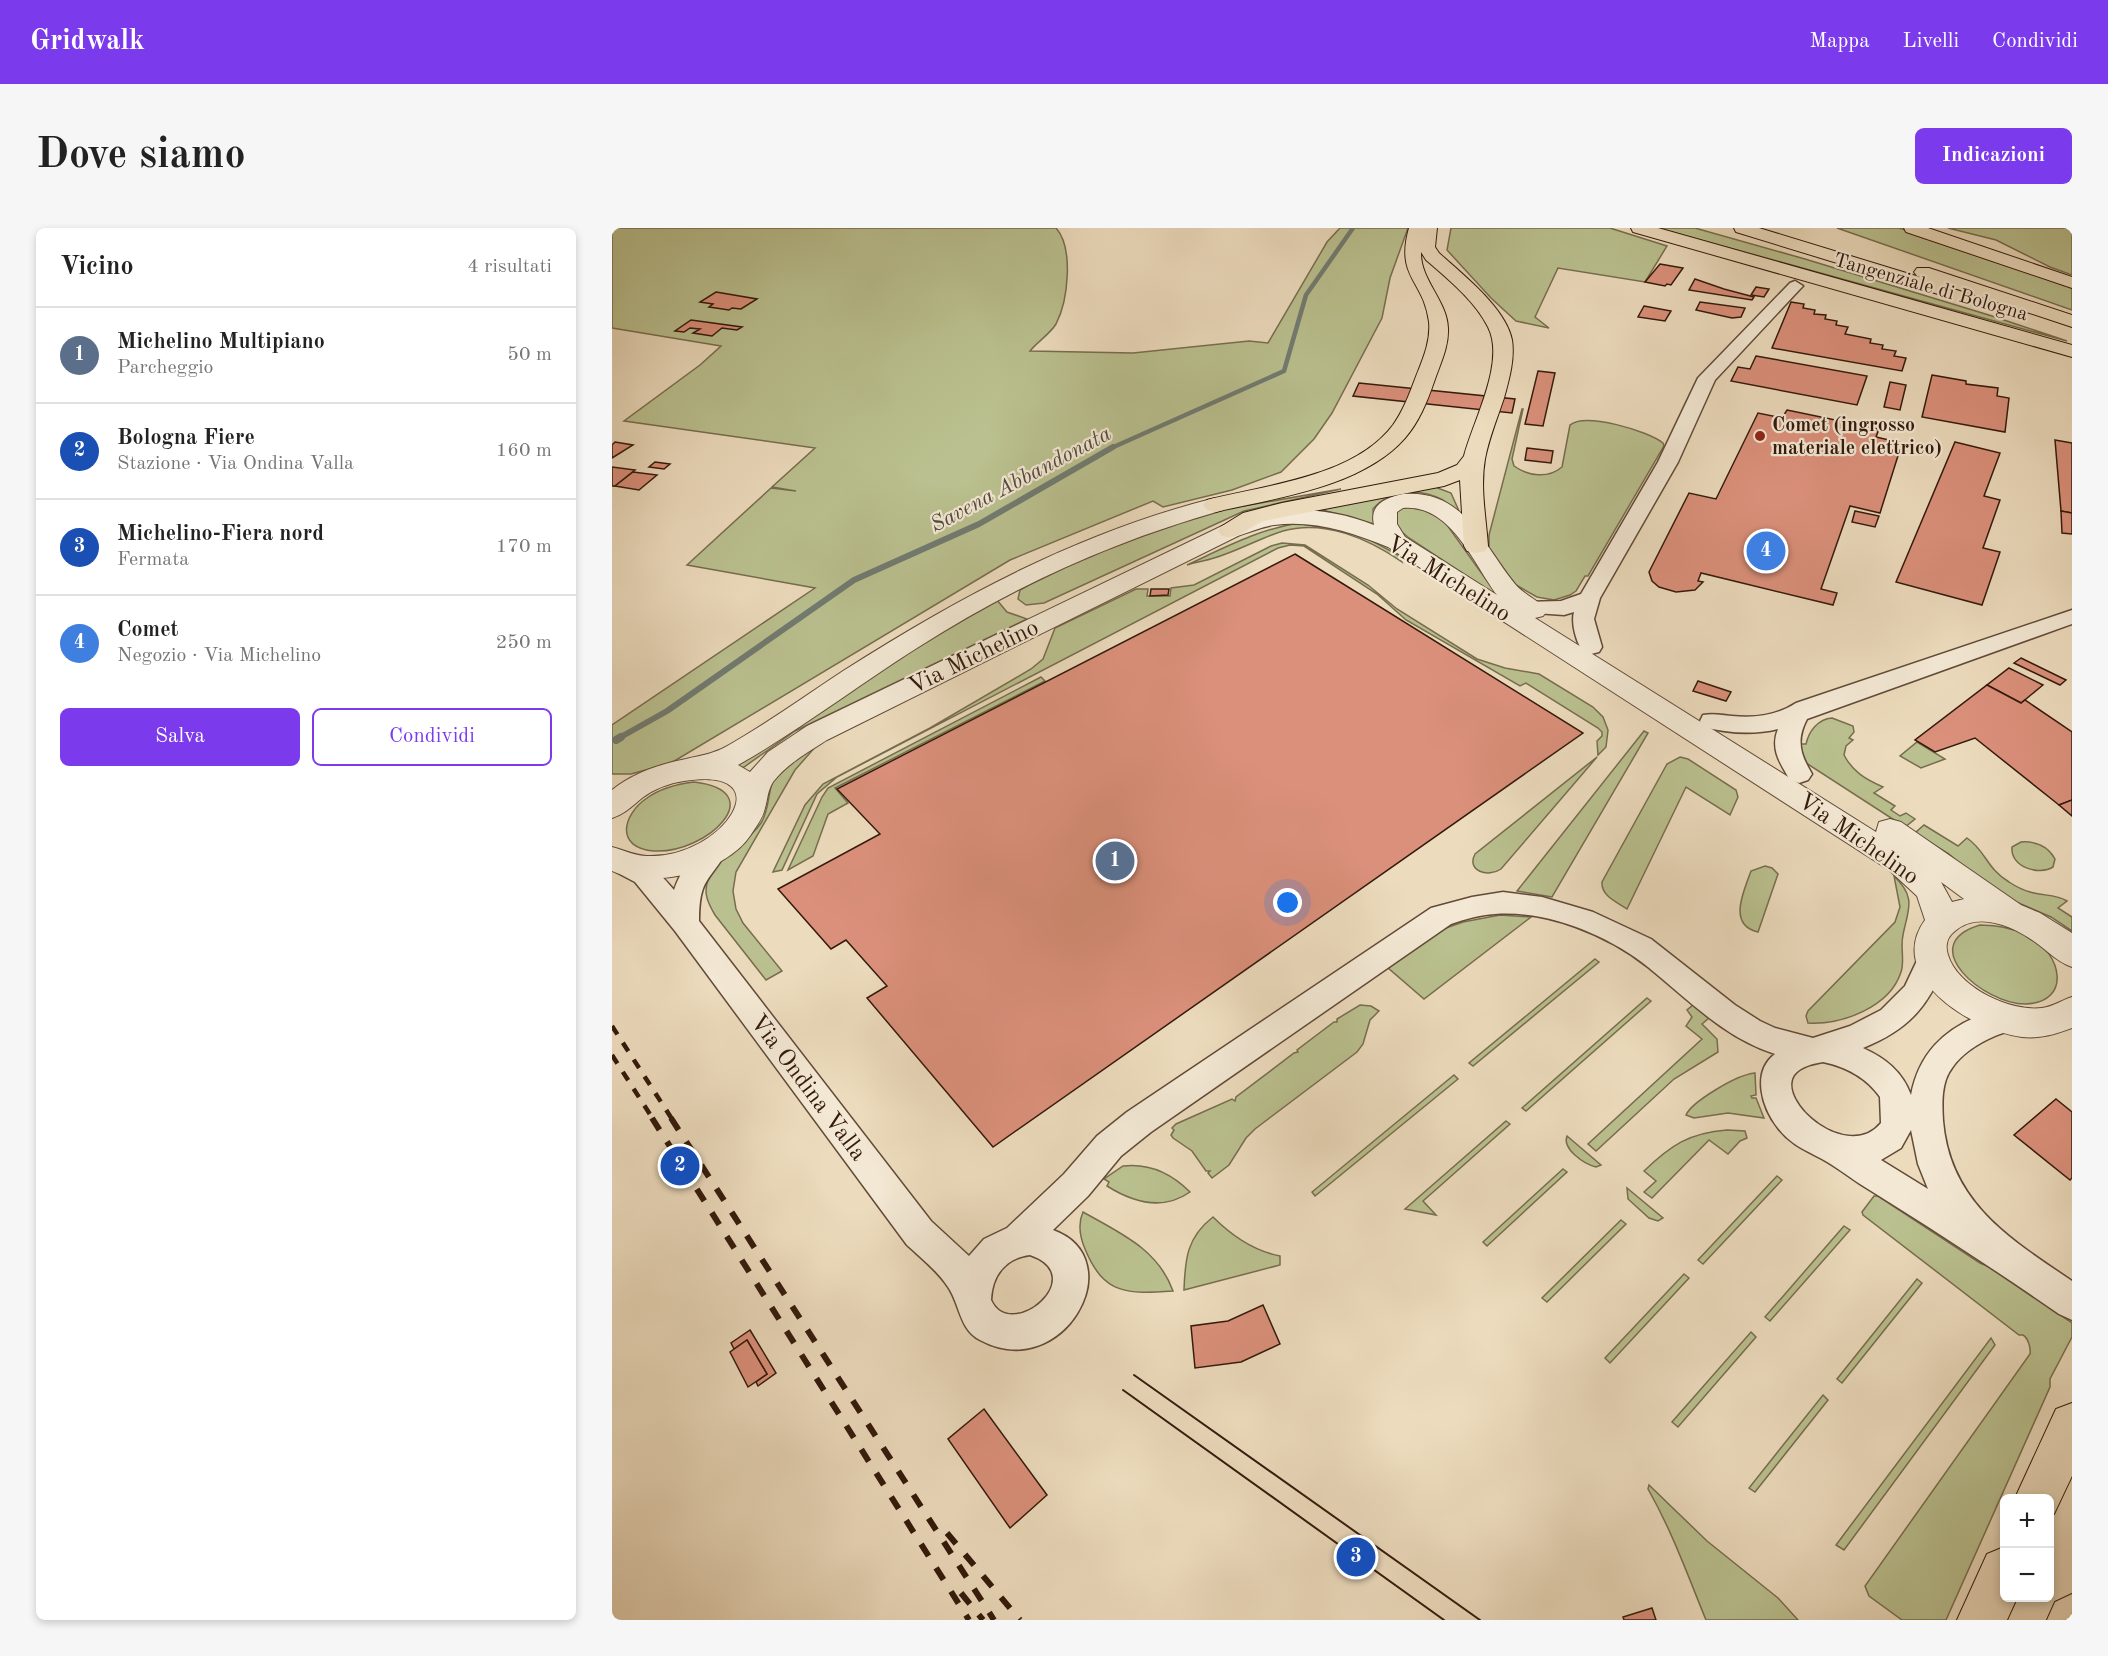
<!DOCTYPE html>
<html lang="it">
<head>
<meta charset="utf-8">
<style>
	body { margin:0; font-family:"Old Standard TT",serif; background:#f6f6f6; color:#222 }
	.controls { position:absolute; right:18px; bottom:18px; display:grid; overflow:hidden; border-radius:9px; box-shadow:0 3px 9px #0003 }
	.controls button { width:54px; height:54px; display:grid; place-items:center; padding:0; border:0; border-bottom:2px solid #e0e0e0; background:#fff; color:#222; font:30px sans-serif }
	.you { position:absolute; left:676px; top:675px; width:21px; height:21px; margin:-15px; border:4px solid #fff; border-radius:50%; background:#1a73e8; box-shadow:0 0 0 9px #1a73e833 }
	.badge { display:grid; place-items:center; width:39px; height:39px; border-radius:50%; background:#7c3aed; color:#fff; font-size:20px; font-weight:700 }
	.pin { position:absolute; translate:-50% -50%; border:3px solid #fff; box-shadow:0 2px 6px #0006 }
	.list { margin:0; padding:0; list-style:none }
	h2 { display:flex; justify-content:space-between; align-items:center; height:78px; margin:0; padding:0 24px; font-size:26px }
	h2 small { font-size:20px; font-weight:400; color:#767676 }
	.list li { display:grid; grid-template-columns:39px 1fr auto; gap:18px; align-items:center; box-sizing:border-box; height:96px; padding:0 24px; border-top:2px solid #e0e0e0 }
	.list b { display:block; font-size:22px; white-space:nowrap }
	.list p { margin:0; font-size:20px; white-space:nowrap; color:#767676 }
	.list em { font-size:20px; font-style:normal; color:#767676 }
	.actions { display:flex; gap:12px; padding:18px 24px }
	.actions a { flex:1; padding:14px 0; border:2px solid #7c3aed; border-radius:9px; text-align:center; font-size:21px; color:#7c3aed }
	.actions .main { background:#7c3aed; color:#fff }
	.map { position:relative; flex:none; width:1460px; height:1392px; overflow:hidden; border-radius:9px }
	header { display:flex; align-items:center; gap:36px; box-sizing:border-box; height:84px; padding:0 30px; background:#7c3aed; color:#fff }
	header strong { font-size:28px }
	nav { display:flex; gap:33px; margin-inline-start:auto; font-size:21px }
	.intro { display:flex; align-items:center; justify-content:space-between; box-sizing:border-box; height:144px; padding:0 36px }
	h1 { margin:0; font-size:42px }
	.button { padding:15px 27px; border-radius:9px; background:#7c3aed; color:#fff; font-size:21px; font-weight:700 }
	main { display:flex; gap:36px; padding:0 36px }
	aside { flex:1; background:#fff; border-radius:9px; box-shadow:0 3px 9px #0003 }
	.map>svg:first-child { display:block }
</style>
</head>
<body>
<header>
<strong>Gridwalk</strong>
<nav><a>Mappa</a><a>Livelli</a><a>Condividi</a></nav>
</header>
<div class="intro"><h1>Dove siamo</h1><a class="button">Indicazioni</a></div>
<main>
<aside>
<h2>Vicino<small>4 risultati</small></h2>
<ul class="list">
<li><span class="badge" style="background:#5c6f8a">1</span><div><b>Michelino Multipiano</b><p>Parcheggio</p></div><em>50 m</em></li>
<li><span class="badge" style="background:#1a4fb4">2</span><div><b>Bologna Fiere</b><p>Stazione · Via Ondina Valla</p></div><em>160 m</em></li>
<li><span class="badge" style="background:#1a4fb4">3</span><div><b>Michelino-Fiera nord</b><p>Fermata</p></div><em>170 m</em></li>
<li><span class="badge" style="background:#3f7fe0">4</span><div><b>Comet</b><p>Negozio · Via Michelino</p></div><em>250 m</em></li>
</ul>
<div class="actions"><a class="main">Salva</a><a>Condividi</a></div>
</aside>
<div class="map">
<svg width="1460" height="1392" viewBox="0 0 1460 1392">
	<rect width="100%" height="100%" fill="#ecdbbd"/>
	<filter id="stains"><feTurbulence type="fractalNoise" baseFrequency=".00333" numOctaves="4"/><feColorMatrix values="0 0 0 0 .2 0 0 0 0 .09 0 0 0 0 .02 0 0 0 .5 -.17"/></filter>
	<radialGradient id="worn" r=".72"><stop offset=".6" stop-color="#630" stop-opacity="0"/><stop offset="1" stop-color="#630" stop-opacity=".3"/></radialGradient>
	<g fill="#bac08f" stroke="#776d4e" stroke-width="1.5">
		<path d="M0 0H444C462 20 456 73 444 96 438 106 425 114 418 123L521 125 637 113 656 115 715 14 728 0H796L778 50 770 90 720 185 702 211 669 244 620 262 551 279 541 273 398 332 59 535 19 546H0V497L203 360 75 337 159 260 184 263 160 259 203 220 12 193 88 137 109 118 0 100Z"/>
		<polygon points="839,0 998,0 1055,18 1033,54 946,40 923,89 937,100 904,93 879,70 835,22"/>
		<polygon points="1045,0 1083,0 1193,31 1380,88 1455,113"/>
		<polygon points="1225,0 1287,0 1336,15 1460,59 1460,82"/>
		<polygon points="1336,0 1460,0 1460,47 1438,39 1384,12"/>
		<path d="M910 181H911L900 231 902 238C916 248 936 251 950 239L958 197C973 184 1036 203 1051 215L1052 218 976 348H973L964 363 958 367 942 372 925 369 904 357 896 347 877 320V307Z"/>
		<path d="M823 259 839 265 847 283C841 281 837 276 831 272 809 260 778 261 761 281L762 296 707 281 791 263Z"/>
		<polygon points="729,261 632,283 432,375 414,377 406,371 408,362 417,357 510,312 597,284"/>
		<polygon points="799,276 830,290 883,364 879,364 797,310 784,299 781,283"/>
		<path d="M687 295 751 308 788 328 790 334C757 311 712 291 671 303 648 310 626 323 602 330 593 333 584 334 575 337 612 320 647 301 687 295Z"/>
		<polygon points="670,315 693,317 756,357 785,381 865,431 893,440 927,446 981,479 991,489 996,502 994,519 986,527 985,513 990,508 990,504 986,500 914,455 908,458 794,392 765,366 692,318 678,317 666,320 225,549 205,566 170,642 161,644 193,577 211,556 318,500 419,441 431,431 443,400 524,361 536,361 535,368 558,368 559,360 582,357 659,318"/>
		<polygon points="384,371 395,384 415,391 183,503 132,539 129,540 122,535 329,399"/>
		<polygon points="429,449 433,453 223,560 236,575 216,586 201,628 176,642 210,569 216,560"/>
		<path d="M1220 490 1241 498 1242 504 1237 510 1241 512 1234 518 1232 527C1241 544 1253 551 1271 559L1262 565 1283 578 1279 582 1288 588 1294 585 1303 591 1293 599 1194 535 1186 516H1194C1197 503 1206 491 1220 490Z"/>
		<polygon points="1032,503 1036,505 940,669 905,663"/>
		<polygon points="1305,514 1333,531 1309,540 1288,528"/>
		<path d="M205 517 183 542 124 644 121 663 124 681 131 695 170 743 154 752 103 687C96 675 91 665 96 652 105 628 135 616 149 595 159 580 155 558 164 547 174 536 192 524 205 517Z"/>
		<path d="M985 529 889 641C876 650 854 643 863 626Z"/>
		<path d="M1068 529 1076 531 1124 562 1126 569 1118 587 1074 559 1015 681C1005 674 989 668 990 654L1055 536Z"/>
		<path d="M82 554C160 563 95 626 42 623 3 620 10 587 35 570 49 560 65 556 82 554Z"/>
		<path d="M1312 597 1346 618 1355 610C1374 623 1374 640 1397 654 1403 658 1411 662 1418 664 1430 668 1444 666 1455 673L1446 680 1460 689V703L1439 689 1395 670 1366 651 1337 626 1303 605Z"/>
		<path d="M1409 614C1423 613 1436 618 1443 631L1441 639C1427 648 1398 639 1400 619Z"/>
		<path d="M1153 638 1160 640 1166 646 1146 704C1115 697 1132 663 1139 643Z"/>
		<path d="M1282 648C1305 670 1296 681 1291 707 1288 720 1293 732 1289 744 1278 779 1230 797 1196 795L1194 788 1196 783 1283 694 1288 679Z"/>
		<polygon points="888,687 919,689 812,771 775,739 831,701 851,694"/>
		<path d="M1368 697C1386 697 1402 700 1417 708 1450 726 1460 774 1414 776 1373 777 1301 717 1368 697Z"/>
		<polygon points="983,731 987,734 861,838 857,835"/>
		<polygon points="1035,770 1039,773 914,883 910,880"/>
		<polygon points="748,777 759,778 767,783 758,792 751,816 745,824 643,901 634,910 617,937 600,950 596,945 598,943 594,943 580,923 561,910 559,907 562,902 560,900 564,896 620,871 623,873 624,869 682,825 686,824 685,822 722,794 725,794 725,791"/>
		<polygon points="1081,777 1097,790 1090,796 1105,811 1106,824 1062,851 984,923 976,916 1090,811 1074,798 1080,789 1075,782"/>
		<path d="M1143 845 1144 867 1139 868 1140 870H1144L1152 890 1116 885 1082 890 1074 887C1079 875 1123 847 1143 845Z"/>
		<polygon points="842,847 846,851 703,968 700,964"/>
		<polygon points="894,893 898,896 811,973 824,987 793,981"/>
		<path d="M1115 902 1133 903 1135 910 1128 913 1116 926 1097 912 1040 970 1032 964 1044 953 1032 943C1059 917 1077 905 1115 902Z"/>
		<path d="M955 908 989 937 984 939C972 936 950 921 955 908Z"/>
		<path d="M511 938C537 935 560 946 578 964 551 983 522 975 495 958L497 954 492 951Z"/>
		<polygon points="951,941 955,944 875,1018 871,1014"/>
		<polygon points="1165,948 1170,952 1091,1036 1086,1032"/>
		<polygon points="1015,960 1051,990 1046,993 1037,990 1016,971"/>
		<path d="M1262 968H1266L1368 1035 1380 1040 1460 1095V1109L1438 1151V1159L1334 1392H1290L1257 1368 1253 1358 1418 1126C1419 1120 1416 1110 1411 1107H1407L1251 987 1250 984Z"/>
		<path d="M471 984C508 1005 546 1021 561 1063 515 1066 492 1067 473 1021 468 1009 466 995 471 984Z"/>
		<path d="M601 989C620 1008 642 1023 668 1028V1037L572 1062C573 1031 575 1009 601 989Z"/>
		<polygon points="1009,992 1014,996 935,1074 930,1070"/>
		<polygon points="1232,998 1238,1002 1158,1093 1153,1089"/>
		<polygon points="1072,1046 1077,1050 998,1135 993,1130"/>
		<polygon points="1305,1051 1310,1055 1230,1155 1225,1151"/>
		<polygon points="1139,1104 1144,1109 1066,1199 1060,1194"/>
		<polygon points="1379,1110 1383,1117 1232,1322 1224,1317"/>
		<polygon points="1211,1167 1216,1172 1143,1264 1137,1260"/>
		<path d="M1037 1257 1095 1313 1166 1370 1186 1392H1094C1076 1348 1060 1303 1036 1261Z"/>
	</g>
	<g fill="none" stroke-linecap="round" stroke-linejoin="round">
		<polyline stroke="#717b71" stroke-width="4.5" points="497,221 672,143 694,67 741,0"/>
		<polyline stroke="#717b71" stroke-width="6" points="7,510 55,483 242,352 367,296 501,219"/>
		<polyline stroke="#717b71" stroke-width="8" points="4,512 9,509"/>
	</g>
	<g fill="#db907b" stroke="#341a0c" stroke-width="1.5">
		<polygon points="1048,36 1071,40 1059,57 1055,56 1053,58 1033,54"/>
		<polygon points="1083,51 1112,61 1142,69 1140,72 1077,62"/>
		<polygon points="1144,59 1157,61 1152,69 1139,67"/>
		<polygon points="104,64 145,71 129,81 120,80 117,82 97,79 101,76 88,74"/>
		<polygon points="1088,74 1133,80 1129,89 1120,90 1084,82"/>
		<polygon points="1179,74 1192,76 1191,80 1203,82 1202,86 1214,87 1213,91 1225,93 1224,97 1236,99 1233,106 1259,111 1258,115 1271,117 1270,121 1284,123 1282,128 1294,130 1290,143 1160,120"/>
		<polygon points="1032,78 1059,83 1053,93 1026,89"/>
		<polygon points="79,92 130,99 125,102 110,100 100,108 81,105 88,101 78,100 72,104 63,103"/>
		<polygon points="1144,128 1255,148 1245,177 1119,153 1126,139 1138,141"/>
		<polygon points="926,143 943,145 931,198 913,196"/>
		<polygon points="1320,147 1354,153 1354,156 1386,160 1385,168 1397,170 1393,204 1310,189"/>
		<polygon points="1278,154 1294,157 1288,182 1272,179"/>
		<polygon points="747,155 903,171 900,185 741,168"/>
		<polygon points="1175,182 1267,201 1264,209 1290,215 1268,285 1238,278 1209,361 1225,365 1221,377 1089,345 1086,353 1091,354 1083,362 1064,364 1047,359 1040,353 1037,344 1077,265 1104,271 1146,185 1170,190"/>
		<polygon points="1443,212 1460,215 1460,285 1449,283"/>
		<polygon points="3,214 21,217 0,230 0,217"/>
		<polygon points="1343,214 1388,225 1372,268 1388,272 1371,320 1388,324 1370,377 1284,354"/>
		<polygon points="915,220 941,223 939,235 913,232"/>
		<polygon points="43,234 58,236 52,241 37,239"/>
		<polygon points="0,239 23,242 3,258 0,258"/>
		<polygon points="21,244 45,247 27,262 3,258"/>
		<polygon points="1243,283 1267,288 1263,299 1240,294"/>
		<polygon points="1449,283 1460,285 1460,306 1450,305"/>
		<polygon points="683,326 971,505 381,919 255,770 275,758 234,712 219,721 166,661 268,606 225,561"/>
		<polygon points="539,361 557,361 556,367 538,368"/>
		<polygon points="1409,430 1454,452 1448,457 1402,435"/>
		<polygon points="1397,440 1431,457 1409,475 1375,457"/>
		<polygon points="1086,453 1119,464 1114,473 1081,463"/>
		<polygon points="1375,457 1409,475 1413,472 1460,504 1460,572 1447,577 1363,510 1323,524 1303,512"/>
		<polygon points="1460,572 1460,588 1447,577"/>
		<polygon points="1444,871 1460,884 1460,950 1458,952 1402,907"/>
		<polygon points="651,1077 668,1116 629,1134 583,1140 579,1098 616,1093"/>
		<polygon points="138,1102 164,1145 146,1158 144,1154 155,1146 135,1112 122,1121 119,1115"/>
		<polygon points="135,1112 155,1146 136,1159 118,1124"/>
		<polygon points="372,1181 435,1267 398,1300 336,1211"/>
		<polygon points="1040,1380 1044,1392 1012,1392 1011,1389"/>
	</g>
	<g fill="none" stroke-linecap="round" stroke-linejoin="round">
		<defs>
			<g id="minor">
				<path d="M1183 53 1191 58 1188 61 1103 152 1066 234 988 370 982 391 990 419 987 424 979 426 971 424C964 414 959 395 962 384L952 387 908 384 905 379 908 374 949 373 969 366 1046 234 1086 150 1178 55Z"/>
				<path d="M1460 382V396L1195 491C1184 512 1188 526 1200 546L1196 552 1187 555 1178 552C1168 535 1158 521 1166 501 1142 507 1115 505 1091 499L1088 493 1091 487C1101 485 1110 487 1120 488 1143 490 1164 488 1184 475Z"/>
				<path d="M103 611 113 614 116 621C98 654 87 649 87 693L319 993 357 1028 372 1011 395 1000 452 946 485 908 515 884 819 680 860 669 891 664 930 669 981 684 1039 711 1123 777 1148 793 1163 800 1201 810 1238 798 1269 782 1293 758 1310 722 1320 719 1330 722 1335 730C1318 777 1298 801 1251 820 1273 830 1290 843 1299 867 1307 826 1331 802 1369 787 1382 782 1390 778 1404 782L1408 791C1407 794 1406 797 1404 799 1400 803 1389 805 1383 808 1367 815 1350 825 1340 840 1329 854 1330 876 1331 893 1338 975 1398 1011 1460 1053V1092L1447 1086C1382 1041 1316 998 1248 956 1236 948 1223 938 1210 931 1193 922 1178 916 1166 900 1150 880 1139 844 1163 826 1111 809 1077 772 1036 739 996 707 935 682 883 686 868 687 853 691 839 696L539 904 509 928 476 968 441 1002C521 1031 451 1157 368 1112 347 1101 348 1076 336 1059 325 1042 309 1030 295 1017L63 703 23 654 4 644 0 637 4 630C29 622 47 645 62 662 69 643 83 617 103 611ZM1211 834C1234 839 1254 849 1268 869L1269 895C1236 935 1164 874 1182 847 1189 838 1201 836 1211 834ZM1299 902 1306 936 1316 961 1269 932 1289 920ZM418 1027C480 1048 399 1116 379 1072 380 1048 393 1030 418 1027Z"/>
			</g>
			<path id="tertiary" d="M791 266C853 261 870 316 903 356 912 367 927 372 935 383L931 388 923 390 1264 604 1267 594 1278 591 1289 594 1409 677 1428 685 1460 705V739C1445 734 1436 723 1423 714 1401 698 1366 683 1343 703 1335 709 1333 718 1336 727 1346 760 1399 784 1430 780 1441 779 1450 772 1460 769V800C1444 806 1428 811 1410 809 1361 803 1272 749 1313 692L1305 668 1277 642 776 319C738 304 703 292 662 297 650 299 638 304 626 308L215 512C196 524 175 536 161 554 155 564 156 570 153 580 151 590 144 599 138 608 113 645 40 661 0 643V619C12 622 23 628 35 628 112 631 172 537 72 553 57 555 42 561 30 570 20 578 13 586 0 590V562C21 545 48 536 74 531 90 527 102 526 117 517 156 495 193 468 231 443 347 369 468 304 603 270L611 272 615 277 611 282C499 314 404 357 305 420 245 458 188 502 126 537L138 544 156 524 195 498 610 298C626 293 643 285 660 283 694 279 730 284 762 297 757 276 774 270 791 266ZM791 280C839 276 861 335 885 367L793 309 785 296V284ZM1329 654 1352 671 1340 674Z"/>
			<g id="primary">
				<polygon points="1460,1175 1460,1248 1442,1286 1438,1289 1438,1270 1403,1270 1444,1181"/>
				<polygon points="1392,1319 1392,1370 1405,1370 1395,1392 1345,1392 1375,1326"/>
				<polygon points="1460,1366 1460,1392 1435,1392 1443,1374"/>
			</g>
			<g id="motorway">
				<path d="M797 0H825L823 19 827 25C850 46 894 80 900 112 903 131 897 152 892 170 885 191 877 210 873 231 868 260 874 289 876 318L873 323 864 325 855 323 852 318 848 252 832 258 671 289C663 291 654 292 647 295 633 302 626 312 610 308L606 303 610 298 631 285 670 275 826 245 845 237 852 228C861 193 894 134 876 99 863 73 836 51 814 32L809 24C808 52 835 72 836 100 837 119 828 136 822 154 815 174 807 194 793 210 750 259 664 270 603 284L595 282 591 277 595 272C654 257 742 249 781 197 791 183 797 167 803 151 810 133 819 114 817 94 812 52 783 50 797 0Z"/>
				<polygon points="1019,0 1046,0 1460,117 1460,129 1021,4"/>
				<polygon points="1122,0 1147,0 1314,51 1305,48 1302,44 1305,40 1317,40 1460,87 1460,99 1339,59 1341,62 1338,66 1326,66 1124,4"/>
				<polygon points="1292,0 1316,0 1460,49 1460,60 1294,4"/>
			</g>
		</defs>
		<use href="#minor" stroke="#624a38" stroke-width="3"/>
		<use href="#tertiary" stroke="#624a38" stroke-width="2"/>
		<use href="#primary" stroke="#341a0c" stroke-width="2"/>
		<use href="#motorway" stroke="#341a0c" stroke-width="2"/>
		<use href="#minor" fill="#f3e8d4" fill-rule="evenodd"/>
		<use href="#tertiary" fill="#f3e8d4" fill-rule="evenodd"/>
		<use href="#primary" fill="#ecdbbd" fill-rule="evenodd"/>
		<use href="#motorway" fill="#ecdbbd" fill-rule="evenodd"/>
		<g stroke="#341a0c" stroke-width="2">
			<polyline points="522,1147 868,1392"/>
			<polyline points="511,1162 832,1392"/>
		</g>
		<g stroke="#341a0c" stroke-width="4.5" stroke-dasharray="10 10" stroke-linecap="butt">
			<polyline points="0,798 60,891"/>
			<polyline points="0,827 41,891"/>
		</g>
		<g stroke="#341a0c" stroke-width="6" stroke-dasharray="14 14" stroke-linecap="butt">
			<polyline points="40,890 357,1392"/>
			<polyline points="59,890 382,1392"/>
			<polyline points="335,1305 408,1392"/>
			<polyline points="349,1365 371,1392"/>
		</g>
	</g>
	<circle fill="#8f2418" stroke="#f3e8d4" stroke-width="2" cx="1148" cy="208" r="6"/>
	<g text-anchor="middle" stroke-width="4.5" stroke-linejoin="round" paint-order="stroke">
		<g font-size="20" fill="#341a0c" stroke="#f3e8d4">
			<text transform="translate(1319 58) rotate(16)" y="7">Tangenziale di Bologna</text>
		</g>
		<g font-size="20" font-weight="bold" fill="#341a0c" stroke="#f3e8d4" text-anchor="start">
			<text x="1160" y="203">Comet (ingrosso<tspan x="1160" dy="23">materiale elettrico)</tspan></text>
		</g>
		<g font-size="22" font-style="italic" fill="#524a3e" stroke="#f3e8d4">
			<text transform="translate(408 250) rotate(-28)" y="8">Savena Abbandonata</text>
		</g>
		<g font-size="24" fill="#341a0c" stroke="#f3e8d4">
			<text transform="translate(837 350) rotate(32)" y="8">Via Michelino</text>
			<text transform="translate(361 428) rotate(-26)" y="8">Via Michelino</text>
			<text transform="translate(1247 610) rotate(35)" y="8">Via Michelino</text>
			<text transform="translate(197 859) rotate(53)" y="8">Via Ondina Valla</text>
		</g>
	</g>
	<rect width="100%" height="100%" filter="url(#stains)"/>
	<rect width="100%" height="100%" fill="url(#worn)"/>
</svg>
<div class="controls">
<button>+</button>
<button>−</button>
</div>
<div class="you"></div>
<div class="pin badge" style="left:503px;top:633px;background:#5c6f8a">1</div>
<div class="pin badge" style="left:68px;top:938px;background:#1a4fb4">2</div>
<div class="pin badge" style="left:744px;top:1329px;background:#1a4fb4">3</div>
<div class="pin badge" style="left:1154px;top:323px;background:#3f7fe0">4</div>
</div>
</main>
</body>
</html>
